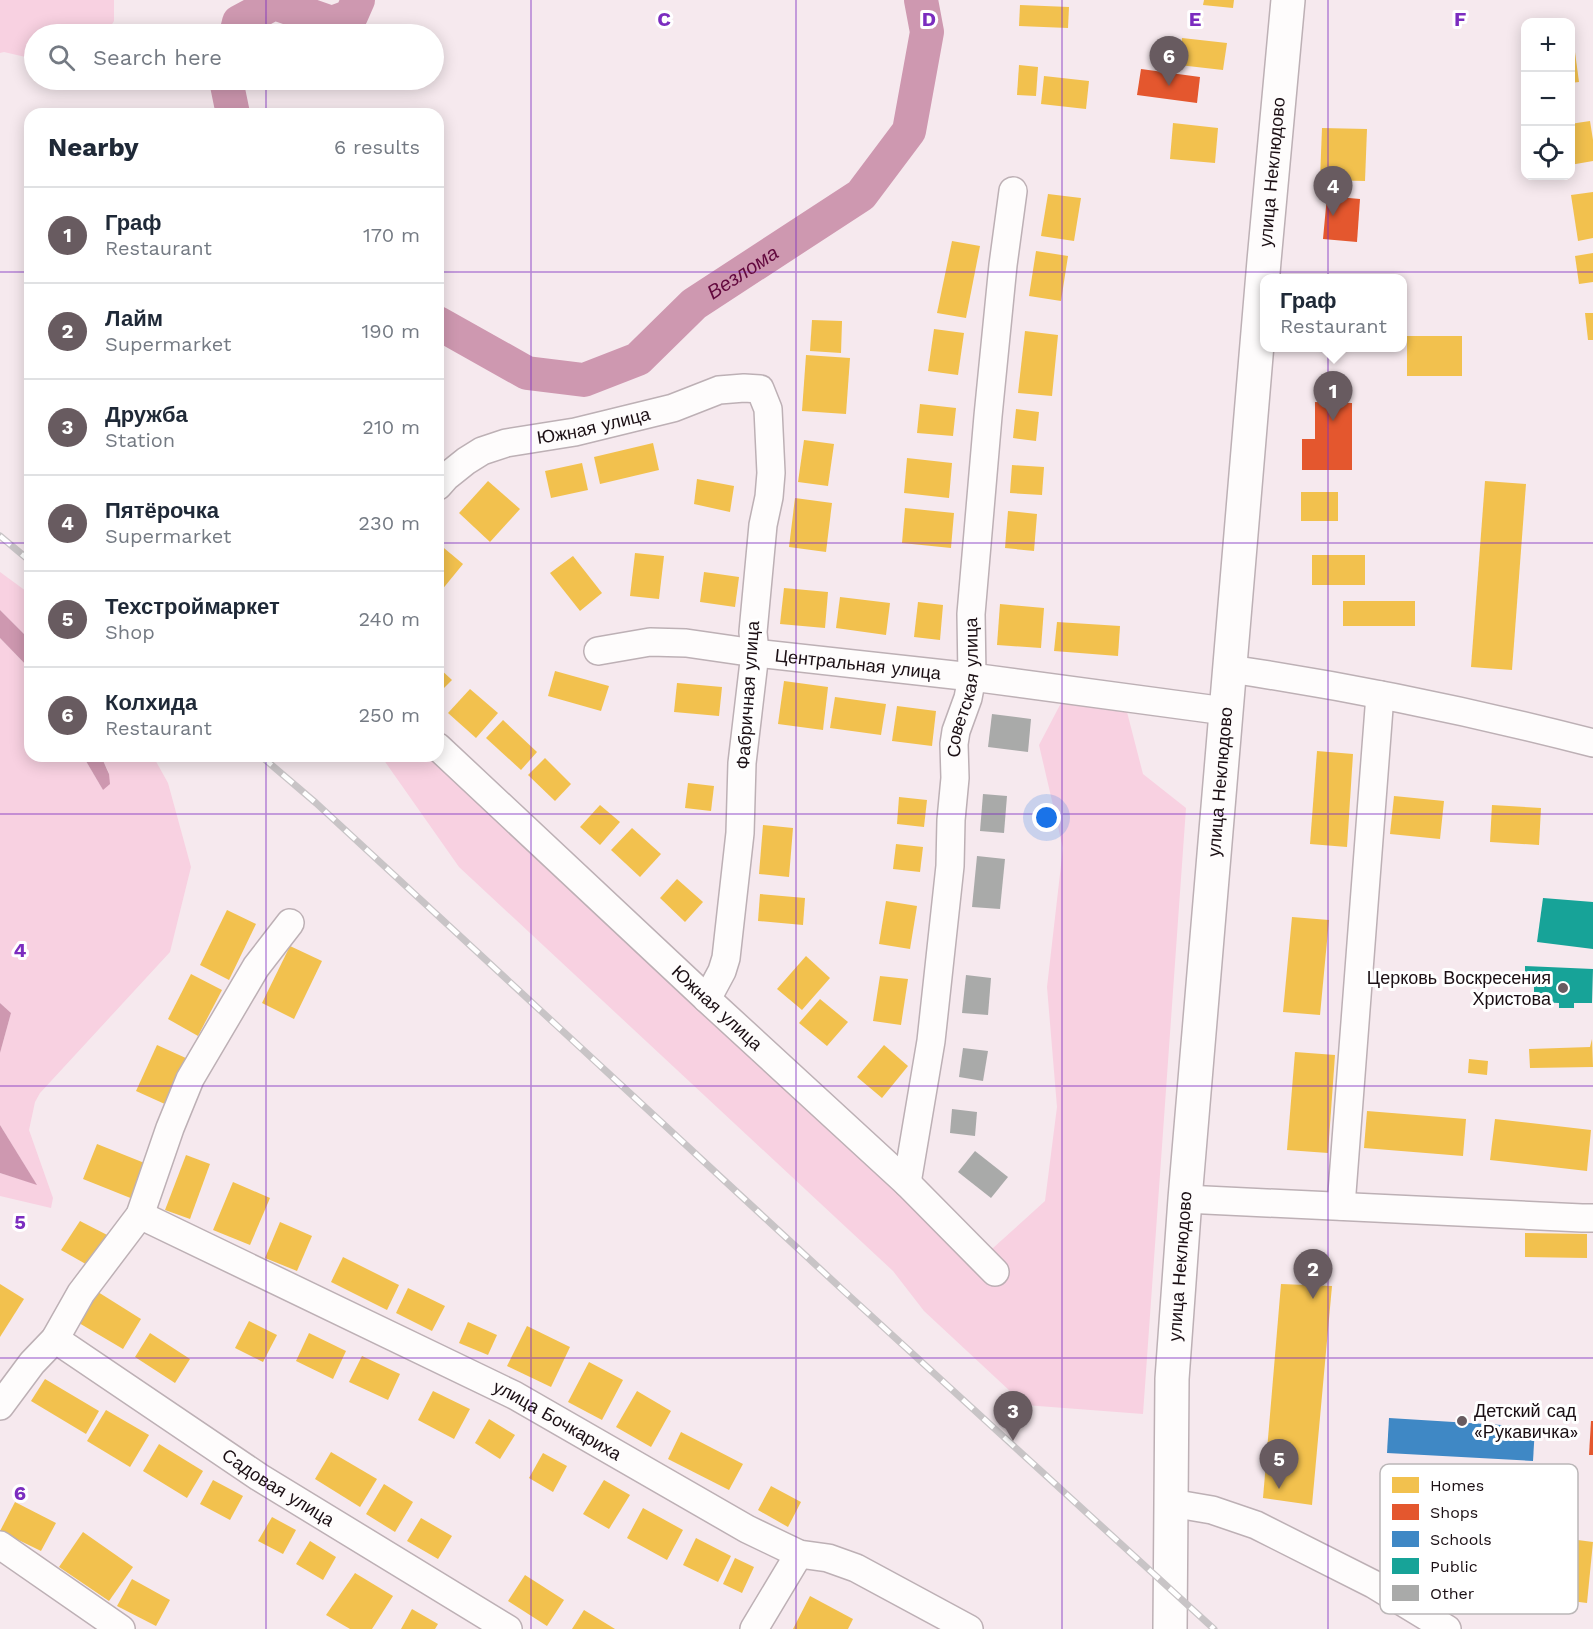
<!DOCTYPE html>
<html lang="en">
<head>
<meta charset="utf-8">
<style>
	body { margin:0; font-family:"Work Sans",sans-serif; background:#f6f6f7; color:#1f2937 }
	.controls { position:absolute; right:18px; top:18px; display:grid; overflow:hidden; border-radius:12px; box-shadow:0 3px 15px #0003 }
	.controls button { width:54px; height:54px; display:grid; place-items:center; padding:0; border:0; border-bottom:2px solid #e0e1e3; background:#fff; color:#1f2937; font:30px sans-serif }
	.you { position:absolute; left:1047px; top:818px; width:21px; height:21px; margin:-15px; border:4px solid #fff; border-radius:50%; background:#1a73e8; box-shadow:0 0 0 9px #1a73e833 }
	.badge { display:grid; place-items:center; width:39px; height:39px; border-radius:50%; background:#685b60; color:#fff; font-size:20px; font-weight:700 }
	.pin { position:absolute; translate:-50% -50px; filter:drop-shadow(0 2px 3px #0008) }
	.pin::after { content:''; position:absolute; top:32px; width:21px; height:18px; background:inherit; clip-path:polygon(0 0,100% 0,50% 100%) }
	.popup { position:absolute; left:1260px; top:274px; width:147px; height:78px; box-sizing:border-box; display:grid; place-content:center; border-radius:12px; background:#fff; filter:drop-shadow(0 2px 4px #0005); font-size:20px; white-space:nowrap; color:#747a83 }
	.popup b { font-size:22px; color:#1f2937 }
	.popup::after { content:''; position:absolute; left:50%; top:100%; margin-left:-12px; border:12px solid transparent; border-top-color:#fff }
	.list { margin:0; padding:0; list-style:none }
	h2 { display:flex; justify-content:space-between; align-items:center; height:78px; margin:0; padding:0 24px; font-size:26px }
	h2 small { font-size:20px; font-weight:400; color:#747a83 }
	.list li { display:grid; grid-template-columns:39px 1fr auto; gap:18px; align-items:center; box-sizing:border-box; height:96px; padding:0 24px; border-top:2px solid #e0e1e3 }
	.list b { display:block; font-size:22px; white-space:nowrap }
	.list p { margin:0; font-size:20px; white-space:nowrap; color:#747a83 }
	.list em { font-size:20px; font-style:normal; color:#747a83 }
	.icon { flex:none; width:33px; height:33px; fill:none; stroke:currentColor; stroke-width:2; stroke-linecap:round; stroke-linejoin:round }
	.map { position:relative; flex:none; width:1593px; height:1629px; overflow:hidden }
	.search { position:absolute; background:#fff; box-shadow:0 3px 15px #0003; left:24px; top:24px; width:420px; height:66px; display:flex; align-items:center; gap:15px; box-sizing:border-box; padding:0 21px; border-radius:33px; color:#747a83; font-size:22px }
	.panel { position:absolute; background:#fff; box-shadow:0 3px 15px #0003; left:24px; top:108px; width:420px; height:654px; border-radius:18px }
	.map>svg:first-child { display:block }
</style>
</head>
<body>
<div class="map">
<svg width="1593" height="1629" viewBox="0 0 1593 1629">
	<rect width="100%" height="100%" fill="#f6e9ee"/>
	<g fill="#f8d1e1">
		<polygon points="0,0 114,0 114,21 106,34 34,34 34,59 4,52 0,53"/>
		<polygon points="0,572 30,594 30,640 0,610"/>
		<polygon points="0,638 30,669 30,756 83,756 103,790 109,773 101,756 153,756 168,783 191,867 170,952 40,1093 35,1102 29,1130 53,1198 51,1208 0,1196 0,1173 36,1184 0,1125 0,1053 11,1013 0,1003"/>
		<polygon points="1061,703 1127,712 1143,774 1186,808 1143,1414 1025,1405 924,1311 893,1271 459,867 381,756 433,756 942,1233 993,1248 1045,1201 1057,1107 1047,987 1063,848 1039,745"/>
	</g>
	<g fill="#ce98b0">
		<polygon points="0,610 30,640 30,669 0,638"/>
		<polygon points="83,756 101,756 109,774 110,784 103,790"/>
		<polygon points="0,1003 11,1013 0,1053"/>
		<polygon points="0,1125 37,1185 0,1173"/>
	</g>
	<g fill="#f2c14e">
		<polygon points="1204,0 1234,0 1233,8 1203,5"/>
		<polygon points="1020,5 1069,7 1068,28 1019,26"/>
		<polygon points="1573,37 1579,82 1570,83 1570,38"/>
		<polygon points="1182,38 1227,43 1223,70 1179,65"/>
		<polygon points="1019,65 1038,67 1036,96 1017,95"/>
		<polygon points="1044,76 1089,81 1086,109 1041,104"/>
		<polygon points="1590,121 1593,140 1593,161 1570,165 1570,124"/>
		<polygon points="1173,123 1218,128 1215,163 1170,159"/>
		<polygon points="1322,128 1367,129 1365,181 1320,180"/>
		<polygon points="1593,192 1593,238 1578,241 1571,195"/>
		<polygon points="1048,194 1081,198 1074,241 1041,236"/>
		<polygon points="952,241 980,246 966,318 937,313"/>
		<polygon points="1036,251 1068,256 1061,301 1029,296"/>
		<polygon points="1593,253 1593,282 1579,284 1575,256"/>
		<polygon points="1585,313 1593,313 1593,340 1588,340"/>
		<polygon points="812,320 842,321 841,353 810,351"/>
		<polygon points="934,329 964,333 958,375 928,371"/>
		<polygon points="1025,331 1058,335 1052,396 1018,393"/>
		<rect x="1407" y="336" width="55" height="40"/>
		<polygon points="806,355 850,358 846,414 802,411"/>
		<polygon points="920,404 956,408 953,436 917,433"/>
		<polygon points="1016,409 1039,412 1036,441 1013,438"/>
		<polygon points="804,440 834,444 828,486 798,482"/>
		<polygon points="653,443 659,470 600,484 594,457"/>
		<polygon points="907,458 952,463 949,498 904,493"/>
		<polygon points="582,463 588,490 551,498 545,471"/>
		<polygon points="1012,465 1044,467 1042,495 1010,493"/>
		<polygon points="697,479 734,486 730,512 694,504"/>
		<polygon points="488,481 520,509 490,542 459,513"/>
		<polygon points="1485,481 1526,484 1512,670 1471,667"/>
		<rect x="1301" y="492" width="37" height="29"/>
		<polygon points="795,498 832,503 826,552 789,547"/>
		<polygon points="905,508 954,513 951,548 902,543"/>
		<polygon points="1008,511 1037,514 1034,551 1005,548"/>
		<polygon points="438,543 463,564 441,591 438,589"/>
		<polygon points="635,553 664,556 659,599 630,596"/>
		<rect x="1312" y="555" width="53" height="30"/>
		<polygon points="573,556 602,593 580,611 550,573"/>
		<polygon points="704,572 739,577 735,607 700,602"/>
		<polygon points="784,588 828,592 825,628 780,624"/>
		<polygon points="840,597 890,603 886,635 836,628"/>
		<rect x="1343" y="601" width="72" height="25"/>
		<polygon points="918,602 943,605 940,640 914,637"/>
		<polygon points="1000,604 1044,608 1041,648 997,645"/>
		<polygon points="1057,622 1120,626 1118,656 1054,651"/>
		<polygon points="438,667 452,680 438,694"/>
		<polygon points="555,671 609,686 601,711 548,696"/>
		<polygon points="784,681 828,687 823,730 778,724"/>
		<polygon points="677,683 722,687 719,716 674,712"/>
		<polygon points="470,689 498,713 476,738 448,713"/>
		<polygon points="835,697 886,704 881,735 830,728"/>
		<polygon points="897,706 936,711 932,746 892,741"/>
		<polygon points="503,720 537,752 521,770 486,738"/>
		<polygon points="1317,751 1353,754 1347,847 1310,844"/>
		<polygon points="545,758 571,784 555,801 528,775"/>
		<polygon points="688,783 714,786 711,811 685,808"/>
		<polygon points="1394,796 1444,801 1440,839 1390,834"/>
		<polygon points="899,797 927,800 924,827 897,824"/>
		<polygon points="600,805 620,822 600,845 580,827"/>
		<polygon points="1492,805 1541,808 1539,845 1490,842"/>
		<polygon points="763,825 793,828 789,877 759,874"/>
		<polygon points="632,828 661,854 640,877 611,850"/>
		<polygon points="896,844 923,847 920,872 893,869"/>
		<polygon points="677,879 703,902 685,922 660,898"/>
		<polygon points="760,894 805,898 803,925 758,921"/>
		<polygon points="886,901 917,906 910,949 879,944"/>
		<polygon points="227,910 256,924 229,980 200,965"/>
		<polygon points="1292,917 1329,920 1320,1015 1283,1012"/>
		<polygon points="290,946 322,961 294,1019 262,1003"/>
		<polygon points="806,956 830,978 802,1010 777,989"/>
		<polygon points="191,974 222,990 198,1036 168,1019"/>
		<polygon points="880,976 908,979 901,1025 873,1021"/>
		<polygon points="820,999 848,1022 827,1046 799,1023"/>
		<polygon points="1592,1039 1593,1067 1530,1068 1529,1049 1590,1047"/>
		<polygon points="157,1045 188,1059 167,1105 136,1091"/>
		<polygon points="884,1045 908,1066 882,1098 857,1077"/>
		<polygon points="1295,1052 1335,1055 1328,1153 1287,1150"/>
		<polygon points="1469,1059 1488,1061 1487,1075 1468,1073"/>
		<polygon points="1367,1111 1466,1119 1463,1156 1364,1148"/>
		<polygon points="1495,1119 1591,1130 1587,1171 1490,1160"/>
		<polygon points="97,1144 147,1164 133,1199 83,1179"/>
		<polygon points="186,1155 210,1164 190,1219 165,1210"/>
		<polygon points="233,1182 270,1198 250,1245 213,1230"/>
		<polygon points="80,1221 113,1238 91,1267 61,1250"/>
		<polygon points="280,1222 312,1236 297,1271 265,1258"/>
		<polygon points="1525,1233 1587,1234 1587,1258 1525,1257"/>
		<polygon points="343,1257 399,1285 387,1310 331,1282"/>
		<polygon points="0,1284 24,1299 0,1337"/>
		<polygon points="1281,1284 1332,1286 1312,1505 1263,1498"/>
		<polygon points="408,1288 445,1306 432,1331 396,1313"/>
		<polygon points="98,1292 141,1319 123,1349 79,1323"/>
		<polygon points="249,1321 277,1335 263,1362 235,1348"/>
		<polygon points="468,1322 497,1335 488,1355 459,1343"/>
		<polygon points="527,1326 570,1347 551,1387 507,1366"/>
		<polygon points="150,1333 190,1359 175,1383 135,1357"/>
		<polygon points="309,1333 346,1351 333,1379 296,1361"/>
		<polygon points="362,1356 400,1374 388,1400 349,1382"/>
		<polygon points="589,1362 623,1380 602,1420 568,1402"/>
		<polygon points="45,1379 99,1411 86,1434 31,1401"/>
		<polygon points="433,1391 470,1409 454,1439 418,1420"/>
		<polygon points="637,1391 671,1411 651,1447 616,1427"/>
		<polygon points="106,1410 149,1435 130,1467 87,1441"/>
		<polygon points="489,1419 515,1435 500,1459 475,1443"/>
		<polygon points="681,1432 743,1464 729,1490 668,1459"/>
		<polygon points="159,1444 203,1471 187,1498 143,1471"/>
		<polygon points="331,1452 377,1479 360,1507 315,1479"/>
		<polygon points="543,1453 567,1466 553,1492 529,1478"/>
		<polygon points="213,1480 243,1496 230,1520 200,1504"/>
		<polygon points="604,1480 630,1495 609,1529 583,1514"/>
		<polygon points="384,1484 413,1502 395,1532 366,1514"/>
		<polygon points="771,1486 801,1502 788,1527 758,1510"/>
		<polygon points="15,1502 56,1523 41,1551 0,1531"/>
		<polygon points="643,1508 683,1530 667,1560 627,1538"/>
		<polygon points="272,1517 296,1530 283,1554 258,1541"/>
		<polygon points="421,1518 452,1536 438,1559 407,1541"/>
		<polygon points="83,1532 133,1567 109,1601 59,1567"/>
		<polygon points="696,1538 731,1556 718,1582 683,1565"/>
		<polygon points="1570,1539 1593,1542 1587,1603 1563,1600"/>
		<polygon points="310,1541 336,1557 323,1580 296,1564"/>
		<polygon points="735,1558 754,1567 742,1593 723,1584"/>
		<polygon points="355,1573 393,1596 372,1629 350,1629 326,1615"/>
		<polygon points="525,1575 564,1600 547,1626 508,1601"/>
		<polygon points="132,1579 170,1600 156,1626 117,1606"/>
		<polygon points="810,1596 853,1619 848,1629 793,1629"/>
		<polygon points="412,1609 438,1624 435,1629 401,1629"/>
		<polygon points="584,1610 615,1629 572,1629"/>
	</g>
	<g fill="#e4572e">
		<polygon points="1141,69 1200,77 1197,103 1137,95"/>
		<polygon points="1327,196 1360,199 1357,242 1323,239"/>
		<polygon points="1315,402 1352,403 1352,470 1302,470 1302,439 1315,439"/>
		<polygon points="1591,1421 1593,1421 1593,1455 1589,1455"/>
	</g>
	<polygon fill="#3f88c5" points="1389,1418 1535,1427 1533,1461 1387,1453"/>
	<g fill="#17a398">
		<polygon points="1543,898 1593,902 1593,949 1537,942"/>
		<polygon points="1525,966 1593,969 1592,1003 1574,1003 1574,1008 1559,1008 1559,1003 1534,1002 1534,983 1525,982"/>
	</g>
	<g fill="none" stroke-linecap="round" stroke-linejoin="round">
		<g stroke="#ce98b0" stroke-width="34">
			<polyline points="236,34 239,22 274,3 332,23 351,16 358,0"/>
			<polyline points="226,80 233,114"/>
			<path id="s1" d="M438 323 527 373 584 380 638 359 694 304 861 195 909 131 927 32 921 0"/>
		</g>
	</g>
	<g fill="#a9aaa9">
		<polygon points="992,714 1031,719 1028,752 988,747"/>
		<polygon points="983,794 1007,796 1004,833 980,831"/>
		<polygon points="977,856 1005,859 1000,909 972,907"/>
		<polygon points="966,975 991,978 988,1015 962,1013"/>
		<polygon points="963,1048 988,1051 983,1081 959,1077"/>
		<polygon points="952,1109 977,1112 975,1136 950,1133"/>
		<polygon points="975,1151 1008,1177 991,1198 958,1172"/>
	</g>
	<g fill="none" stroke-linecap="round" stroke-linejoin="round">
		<defs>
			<g id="minor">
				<path id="s2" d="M438 486 446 477 466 461 482 451 506 443 575 432 673 408 719 390 744 388 760 389 768 409 771 473 769 497 763 525 753 632 755 653 742 763 740 833 726 958 722 971 707 999"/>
				<path id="s3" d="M598 651 650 642 686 643 755 653 972 677 1225 711"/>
				<path d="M1230 669C1352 687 1473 712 1593 743"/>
				<path id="s4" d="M438 747 707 999 907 1183 995 1272"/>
				<path id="s5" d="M907 1183 931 1041 950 866 951 820 955 778 954 744 956 731 968 698 972 677 971 614 988 416 1003 265 1013 191"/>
				<polyline points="1185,1199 1582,1218 1593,1218"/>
				<polyline points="1341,1206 1380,695"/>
				<path id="s6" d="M140 1215 514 1395 747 1529 799 1554 828 1558 856 1568 969 1629"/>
				<path id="s7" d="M55 1339 259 1477 508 1629"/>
				<polyline points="0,1406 32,1363 55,1339 81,1293 140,1215 170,1128 190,1079 256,967 290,923"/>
				<polyline points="1171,1503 1212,1510 1256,1525 1373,1584 1447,1629"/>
				<polyline points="0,1545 121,1629"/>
				<polyline points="754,1629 799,1554"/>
			</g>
			<g id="major">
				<path id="s8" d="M1170 1629 1172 1379 1185 1199 1264 261 1288 0"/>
			</g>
		</defs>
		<use href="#minor" stroke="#bdb0b5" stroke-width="30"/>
		<use href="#major" stroke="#bdb0b5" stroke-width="36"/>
		<use href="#minor" stroke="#fefcfc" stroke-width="27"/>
		<use href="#major" stroke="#fefcfc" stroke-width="33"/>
		<defs>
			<g id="rail">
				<polyline points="0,536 30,561"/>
				<polyline points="261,756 316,803 845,1292 1214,1629"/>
			</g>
		</defs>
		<use href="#rail" stroke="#c8c4c6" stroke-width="7"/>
		<use href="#rail" stroke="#fff" stroke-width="4.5" stroke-dasharray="14" stroke-linecap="butt"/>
	</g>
	<path fill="none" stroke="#7b2cbf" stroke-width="1.5" stroke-opacity="0.55" d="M266 0V34M531 0V1629M796 0V1629M1062 0V1629M1328 0V1629M266 80V114M0 272H30M438 272H1593M0 543H30M438 543H1593M266 756V1629M0 814H1593M0 1086H1593M0 1358H1593"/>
	<g fill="#685b60" stroke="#fff" stroke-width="2">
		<circle cx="1563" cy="988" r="6"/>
		<circle cx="1462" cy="1421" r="6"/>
	</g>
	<g text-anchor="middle" stroke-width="6" stroke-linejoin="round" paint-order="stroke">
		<g font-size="18" fill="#1b0f14" stroke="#fff">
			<text dy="6" stroke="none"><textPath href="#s8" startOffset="1461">улица Неклюдово</textPath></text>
			<text dy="6" stroke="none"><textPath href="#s2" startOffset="171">Южная улица</textPath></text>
			<text dy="6" stroke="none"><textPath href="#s3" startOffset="262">Центральная улица</textPath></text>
			<text dy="6" stroke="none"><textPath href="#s5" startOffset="500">Советская улица</textPath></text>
			<text transform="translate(748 695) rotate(-86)" y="6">Фабричная улица</text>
			<text dy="6" stroke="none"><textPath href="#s8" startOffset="849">улица Неклюдово</textPath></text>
			<text dy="6" stroke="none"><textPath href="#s4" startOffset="382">Южная улица</textPath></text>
			<text dy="6" stroke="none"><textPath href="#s8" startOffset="363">улица Неклюдово</textPath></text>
			<text dy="6" stroke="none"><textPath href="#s6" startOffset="465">улица Бочкариха</textPath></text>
			<text dy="6" stroke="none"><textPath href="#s7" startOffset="268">Садовая улица</textPath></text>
		</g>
		<g font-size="18" fill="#1b0f14" stroke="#fff" text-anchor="end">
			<text x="1551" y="984">Церковь Воскресения<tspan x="1551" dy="21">Христова</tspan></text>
			<text x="1474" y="1417" text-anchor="start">Детский сад<tspan x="1474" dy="21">«Рукавичка»</tspan></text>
		</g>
		<g font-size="20" font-style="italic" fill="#63093e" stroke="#fff">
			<text dy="7" stroke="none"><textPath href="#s1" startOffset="354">Везлома</textPath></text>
		</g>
	</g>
	<rect x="1380" y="1464" width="198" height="150" rx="9" fill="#fff" stroke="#bbb7b8" stroke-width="1.5"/>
	<rect x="1392" y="1477" width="27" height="16" fill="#f2c14e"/>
	<rect x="1392" y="1504" width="27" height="16" fill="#e4572e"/>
	<rect x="1392" y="1531" width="27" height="16" fill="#3f88c5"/>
	<rect x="1392" y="1558" width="27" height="16" fill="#17a398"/>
	<rect x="1392" y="1585" width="27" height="16" fill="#a9aaa9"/>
	<g font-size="16" fill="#1b0f14">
		<text x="1430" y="1491">Homes</text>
		<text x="1430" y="1518">Shops</text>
		<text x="1430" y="1545">Schools</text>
		<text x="1430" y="1572">Public</text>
		<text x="1430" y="1599">Other</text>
	</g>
	<g font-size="20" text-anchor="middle" font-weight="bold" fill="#7b2cbf" stroke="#fff" stroke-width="6" stroke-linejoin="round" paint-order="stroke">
		<text x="664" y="26">C</text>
		<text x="929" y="26">D</text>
		<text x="1195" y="26">E</text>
		<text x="1460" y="26">F</text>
		<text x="20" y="957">4</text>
		<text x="20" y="1229">5</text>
		<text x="20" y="1500">6</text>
	</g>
</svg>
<div class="controls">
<button>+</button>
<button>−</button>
<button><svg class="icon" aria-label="locate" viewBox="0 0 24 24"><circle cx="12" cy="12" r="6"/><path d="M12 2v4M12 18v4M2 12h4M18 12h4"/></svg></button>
</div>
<div class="you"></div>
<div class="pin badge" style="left:1333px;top:421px">1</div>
<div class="popup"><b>Граф</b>Restaurant</div>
<div class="pin badge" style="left:1313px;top:1299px">2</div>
<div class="pin badge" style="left:1013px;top:1441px">3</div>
<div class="pin badge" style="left:1333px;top:216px">4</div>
<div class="pin badge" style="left:1279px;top:1489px">5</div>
<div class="pin badge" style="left:1169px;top:86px">6</div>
<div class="search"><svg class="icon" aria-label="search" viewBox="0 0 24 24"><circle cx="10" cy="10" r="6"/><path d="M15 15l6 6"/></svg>Search here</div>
<section class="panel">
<h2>Nearby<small>6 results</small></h2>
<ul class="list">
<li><span class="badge">1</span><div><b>Граф</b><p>Restaurant</p></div><em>170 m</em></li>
<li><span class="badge">2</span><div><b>Лайм</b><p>Supermarket</p></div><em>190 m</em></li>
<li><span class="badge">3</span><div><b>Дружба</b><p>Station</p></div><em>210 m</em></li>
<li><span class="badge">4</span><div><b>Пятёрочка</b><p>Supermarket</p></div><em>230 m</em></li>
<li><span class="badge">5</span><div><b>Техстроймаркет</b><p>Shop</p></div><em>240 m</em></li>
<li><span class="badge">6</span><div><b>Колхида</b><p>Restaurant</p></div><em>250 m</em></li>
</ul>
</section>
</div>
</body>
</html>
